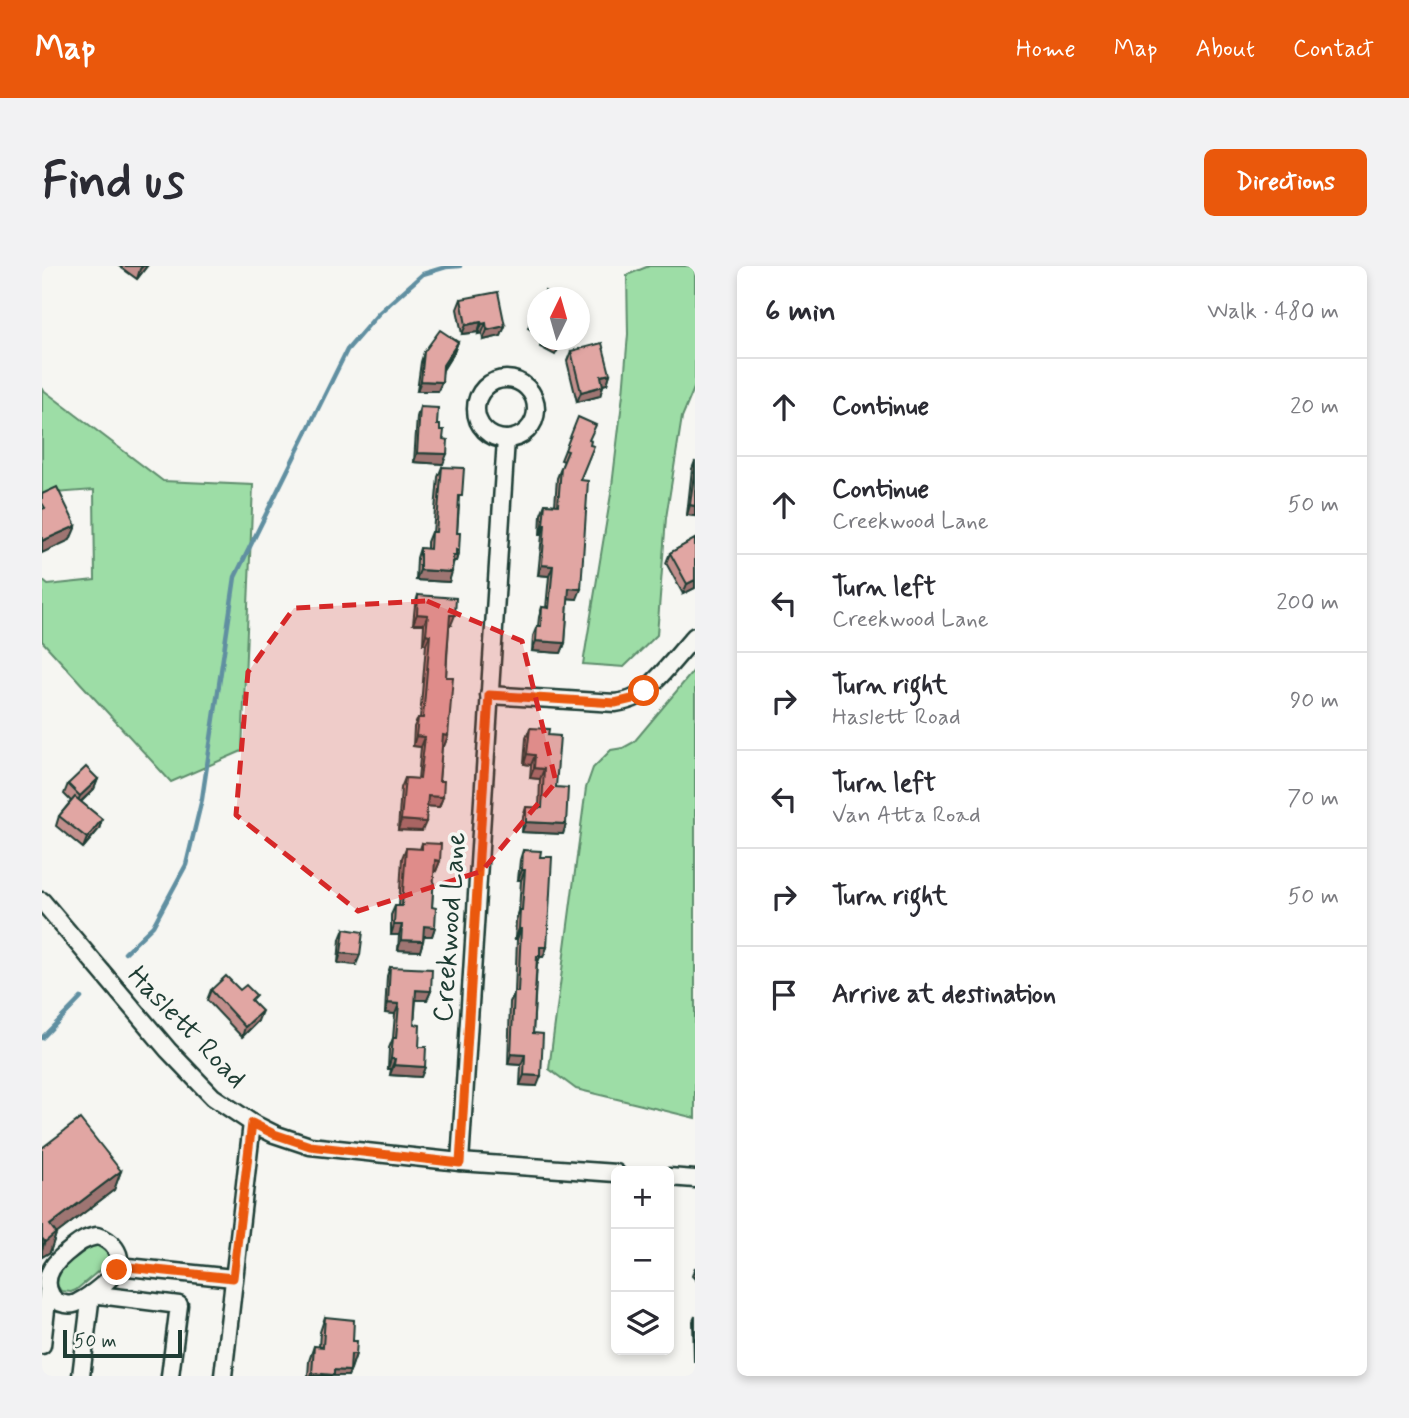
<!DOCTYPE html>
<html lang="en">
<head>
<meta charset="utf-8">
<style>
	body { margin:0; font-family:Mynerve,sans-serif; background:#f2f2f3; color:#2b2b33 }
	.controls { position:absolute; right:21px; bottom:21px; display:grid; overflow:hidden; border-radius:10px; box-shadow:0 4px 10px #0003 }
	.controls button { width:63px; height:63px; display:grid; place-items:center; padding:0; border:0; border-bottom:2px solid #e1e1e2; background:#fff; color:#2b2b33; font:35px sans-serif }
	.compass { position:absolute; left:485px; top:21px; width:63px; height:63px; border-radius:50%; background:#fff; box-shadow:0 4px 10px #0003; rotate:5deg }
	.scale { position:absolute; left:21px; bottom:18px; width:119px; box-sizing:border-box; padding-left:7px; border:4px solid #1f3d34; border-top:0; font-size:19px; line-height:24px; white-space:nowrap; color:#1f3d34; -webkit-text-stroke:5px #f6f6f2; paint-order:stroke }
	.stop { position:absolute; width:21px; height:21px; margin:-16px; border:5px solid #ea580c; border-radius:50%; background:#fff }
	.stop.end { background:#ea580c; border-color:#fff; box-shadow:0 2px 7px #0008 }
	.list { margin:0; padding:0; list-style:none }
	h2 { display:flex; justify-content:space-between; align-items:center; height:91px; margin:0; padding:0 28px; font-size:30px }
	h2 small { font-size:23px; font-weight:400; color:#7c7c81 }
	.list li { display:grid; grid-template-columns:46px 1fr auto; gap:21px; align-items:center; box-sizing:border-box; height:98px; padding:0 28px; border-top:2px solid #e1e1e2 }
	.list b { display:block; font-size:26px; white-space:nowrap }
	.list p { margin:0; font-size:23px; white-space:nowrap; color:#7c7c81 }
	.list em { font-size:23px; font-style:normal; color:#7c7c81 }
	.icon { flex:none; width:38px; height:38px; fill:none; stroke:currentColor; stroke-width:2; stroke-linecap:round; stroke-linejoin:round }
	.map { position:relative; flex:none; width:653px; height:1110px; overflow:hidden; border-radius:10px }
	header { display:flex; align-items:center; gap:42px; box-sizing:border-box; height:98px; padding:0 35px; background:#ea580c; color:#fff }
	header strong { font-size:33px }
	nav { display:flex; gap:38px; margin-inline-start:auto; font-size:24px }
	.intro { display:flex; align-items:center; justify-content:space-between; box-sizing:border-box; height:168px; padding:0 42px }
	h1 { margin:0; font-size:49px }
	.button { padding:18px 32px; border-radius:10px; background:#ea580c; color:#fff; font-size:24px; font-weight:700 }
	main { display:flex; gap:42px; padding:0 42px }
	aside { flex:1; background:#fff; border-radius:10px; box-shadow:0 4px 10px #0003 }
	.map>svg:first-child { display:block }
</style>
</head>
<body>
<header>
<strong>Map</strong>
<nav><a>Home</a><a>Map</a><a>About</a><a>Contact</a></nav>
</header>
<div class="intro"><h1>Find us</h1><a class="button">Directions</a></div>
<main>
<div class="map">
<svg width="653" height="1110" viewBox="0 0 653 1110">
	<rect width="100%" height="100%" fill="#f6f6f2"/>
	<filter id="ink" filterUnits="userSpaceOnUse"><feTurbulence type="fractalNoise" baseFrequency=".0143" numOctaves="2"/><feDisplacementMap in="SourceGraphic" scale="14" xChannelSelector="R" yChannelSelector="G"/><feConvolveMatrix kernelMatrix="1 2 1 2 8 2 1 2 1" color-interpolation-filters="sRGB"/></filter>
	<g filter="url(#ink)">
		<g fill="#9ddda6" stroke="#5e8d6d" stroke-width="2">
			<polygon points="607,0 653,0 653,120 640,151 624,252 615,369 582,401 541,398 569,228 581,128 586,68 585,9"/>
			<polygon points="0,123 121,215 211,219 200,485 129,516 0,375 0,314 6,319 53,314 52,224 0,228"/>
			<polygon points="653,403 653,852 534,823 507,803 544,522 551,502 569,484 581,482 592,476"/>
			<polygon points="51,977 62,979 68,987 66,997 34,1024 29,1026 19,1025 13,1016 14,1006 46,980"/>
		</g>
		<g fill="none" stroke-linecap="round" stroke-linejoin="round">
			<g stroke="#608fa1" stroke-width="4.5">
				<polyline points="83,687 111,660 144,599 160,533 193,311 305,84 337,47 381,8 404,1 418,0"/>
				<polyline points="0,772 39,732"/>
			</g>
			<defs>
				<g id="minor">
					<circle cx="464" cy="143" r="30"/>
					<path d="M447 429 573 437C580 436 587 435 594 431 612 421 638 386 653 370"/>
					<polyline points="0,635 126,784 171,831 210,857 232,868 268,880 418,896 574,907"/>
					<polyline points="418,896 464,173"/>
					<polyline points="627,911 653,913"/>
					<path d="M55 970C69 974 82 987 75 1003 71 1012 48 1030 38 1035 34 1038 28 1039 23 1038 17 1037 12 1034 9 1029 0 1013 10 999 22 989 33 980 41 972 55 970Z"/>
					<polyline points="76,1000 191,1012"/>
					<polyline points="0,1079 6,1026"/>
					<polyline points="39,1110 49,1028 137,1039 128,1110"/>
					<polyline points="181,1110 210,857"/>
				</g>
			</defs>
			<use href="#minor" stroke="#1f3d34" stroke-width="21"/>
			<use href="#minor" stroke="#f6f6f2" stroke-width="16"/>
		</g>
		<g fill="#c28f8c" stroke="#1f3d34" stroke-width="2">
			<polygon points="77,0 105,0 95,13"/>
			<polygon points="419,33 463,60 459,70 441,74 440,67 436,68 436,66 420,68 415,43"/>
			<polygon points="495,40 495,67 486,62"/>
			<polygon points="500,74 521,74 513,89 498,81"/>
			<polygon points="416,76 412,86 401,104 396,125 375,125 379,96 382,86"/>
			<polygon points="529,85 568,108 565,118 561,119 558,130 535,136 525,95"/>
			<polygon points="378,141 398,164 401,173 401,198 372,196 375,151"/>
			<polygon points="548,175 538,215 535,333 526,332 523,377 519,387 490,385 491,370 495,360 496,360 497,351 500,341 504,342 507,310 496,309 500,269 498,269 499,248 503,238 513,239 515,212 522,195 519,194 523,184"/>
			<polygon points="653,195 653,250 645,249 650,203"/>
			<polygon points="400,201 417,240 415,267 417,285 414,295 412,295 411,298 407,316 374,314 375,292 378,282 385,283 385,276 389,266 391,266 396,211"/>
			<polygon points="653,273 653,322 641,328 624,297 628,287"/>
			<polygon points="376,329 409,359 407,359 404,411 406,470 402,480 400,480 397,515 401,531 397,541 385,540 380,565 356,564 359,522 363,512 376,513 379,481 371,480 372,461 376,452 378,452 384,378 381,378 382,358 371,358 373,339"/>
			<polygon points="488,462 506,469 514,521 524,558 521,568 480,566 481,551 484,541 497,542 498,513 488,512 489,499 482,498 484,472"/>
			<polygon points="56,513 52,523 39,536 60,553 57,563 41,582 14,560 17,550 29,535 22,528 26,518"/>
			<polygon points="380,577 398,595 394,605 392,604 390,641 393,661 390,670 382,670 381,675 378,685 356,684 357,669 349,669 349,649 353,640 357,640 360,592 364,582 378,583"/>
			<polygon points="481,584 498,591 505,681 501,691 498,691 495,698 491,767 495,820 478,819 479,799 466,798 468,736 473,726 475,673 473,673 474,654 477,645 479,614 476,614 478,594"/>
			<polygon points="302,663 314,699 296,697 298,673"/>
			<polygon points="348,701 389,725 385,734 374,734 372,758 377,781 383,801 379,811 348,809 349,803 346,803 347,782 351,772 353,748 343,747 345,710"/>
			<polygon points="169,724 198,724 211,736 216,755 200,771 165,734"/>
			<polygon points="0,882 79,905 72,924 14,968 8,986 0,991"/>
			<polygon points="653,1001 653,1013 650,1010"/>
			<polygon points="653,1050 653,1095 652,1095 651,1055"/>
			<polygon points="283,1051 311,1075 314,1088 306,1110 266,1110 267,1095 272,1080 277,1081 278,1066"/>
		</g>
		<g fill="#9e7472" stroke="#1f3d34" stroke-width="2">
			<polygon points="101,0 105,0 95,13 98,3"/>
			<polygon points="439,56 436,66 420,68 424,59"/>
			<polygon points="444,57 440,67 436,68 440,58"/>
			<polygon points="463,60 459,70 441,74 445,64"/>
			<polygon points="416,76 412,86 397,109 401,99"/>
			<polygon points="568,108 565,118 555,120 559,110"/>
			<polygon points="379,115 400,116 396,125 375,125"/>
			<polygon points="561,120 558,130 535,136 539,126"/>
			<polygon points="375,187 405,188 401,198 372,196"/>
			<polygon points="648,239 653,240 653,250 645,249"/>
			<polygon points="501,259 503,259 500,269 498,269"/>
			<polygon points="34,260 28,274 0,287 0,275"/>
			<polygon points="414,284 417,285 414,295 412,295 410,299 408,299"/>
			<polygon points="500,299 511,300 507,310 496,309"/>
			<polygon points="378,304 410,306 407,316 374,314"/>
			<polygon points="653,314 653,322 641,328 645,318"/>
			<polygon points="527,322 539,323 535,333 523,332"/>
			<polygon points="375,348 386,349 382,358 371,358"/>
			<polygon points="408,349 413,349 409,359 404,359"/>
			<polygon points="384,368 388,369 384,378 381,378"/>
			<polygon points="494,375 523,377 519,387 490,385"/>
			<polygon points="401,469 406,470 402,480 398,479"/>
			<polygon points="374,470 383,471 379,481 371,480"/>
			<polygon points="485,488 493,489 489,499 482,498"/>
			<polygon points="492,502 502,503 498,513 488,512"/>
			<polygon points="56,513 52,523 34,540 38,530"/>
			<polygon points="386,530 401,531 397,541 382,540"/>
			<polygon points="60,553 57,563 41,582 45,572"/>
			<polygon points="359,554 384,556 380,565 356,564"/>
			<polygon points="484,556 524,558 521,568 480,566"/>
			<polygon points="393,594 398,595 394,605 389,604"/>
			<polygon points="480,604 483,604 479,614 476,614"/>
			<polygon points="352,659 360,659 357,669 349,669"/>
			<polygon points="382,660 393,661 390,670 379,670"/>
			<polygon points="477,663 479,663 475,673 473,673"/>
			<polygon points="359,674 381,675 378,685 356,684"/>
			<polygon points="498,681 505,681 501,691 498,691 494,700 492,700"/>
			<polygon points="299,687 318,689 314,699 296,697"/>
			<polygon points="374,724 389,725 385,734 371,734"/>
			<polygon points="346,737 357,738 353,748 343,747"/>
			<polygon points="220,745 216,755 200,771 203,761"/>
			<polygon points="469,788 483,789 479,799 466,798"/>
			<polygon points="349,793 353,793 349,803 346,803"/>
			<polygon points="352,799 383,801 379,811 348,809"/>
			<polygon points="482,809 499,810 495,820 478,819"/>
			<polygon points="79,905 72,924 14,968 8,986 0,991 0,984 8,959"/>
			<polygon points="309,1088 314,1088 309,1103 304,1102"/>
			<polygon points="292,1104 308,1105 306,1110 269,1110 270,1107"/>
		</g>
		<g fill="#e1a6a3" stroke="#1f3d34" stroke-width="2">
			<polygon points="503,25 515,32 500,32"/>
			<polygon points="456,26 463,60 445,64 444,57 440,58 439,56 424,59 419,33"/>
			<polygon points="495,40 495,55 489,52"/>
			<polygon points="398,64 416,76 401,99 400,116 379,115 382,86"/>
			<polygon points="507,74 519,74 517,79"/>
			<polygon points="560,77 568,108 559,110 561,120 539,126 529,85"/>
			<polygon points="378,141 396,142 395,159 398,159 398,164 402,164 401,173 406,174 405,188 375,187"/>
			<polygon points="536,151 554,159 547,174 549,175 548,179 552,180 538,214 546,215 539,323 527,322 523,377 494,375 495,360 499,360 500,341 507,342 511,300 500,299 503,259 501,259 503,238 516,239 519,202 526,185 523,184"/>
			<polygon points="653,200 653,240 648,239"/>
			<polygon points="400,201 422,202 420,230 417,230 415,267 418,267 417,285 414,284 414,290 411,290 410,306 378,304 378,282 388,283 389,266 394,266"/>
			<polygon points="15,221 34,260 0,275 0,243 3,242 0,237 0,228"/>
			<polygon points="653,273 653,314 645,318 628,287"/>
			<polygon points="376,329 414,332 413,349 408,349 405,388 404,411 411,411 406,470 401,469 397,515 402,515 401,531 386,530 384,556 359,554 363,512 378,513 383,471 374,470 376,452 381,452 388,369 384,368 386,349 375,348"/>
			<polygon points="488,462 507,463 506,469 518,470 514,521 526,522 524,558 484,556 484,541 500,542 502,503 492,502 493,489 485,488"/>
			<polygon points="44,501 56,513 38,530 26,518"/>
			<polygon points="33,531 60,553 45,572 17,550"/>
			<polygon points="380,577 399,578 398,595 393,594 390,641 394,642 393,661 382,660 381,675 359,674 360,659 352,659 353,640 360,640 364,582 380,583"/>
			<polygon points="481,584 499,585 498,591 510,591 505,681 498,681 498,690 495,690 491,767 501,768 499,810 482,809 483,789 469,788 472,726 476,726 479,663 477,663 478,644 480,644 483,604 480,604"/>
			<polygon points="302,663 321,666 318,689 299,687"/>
			<polygon points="348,701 390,703 389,725 374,724 372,758 378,759 377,781 384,781 383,801 352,799 353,793 349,793 351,772 354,772 357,738 346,737"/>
			<polygon points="184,710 198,724 204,719 214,729 209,734 220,745 203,761 169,724"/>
			<polygon points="38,853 79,905 8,959 14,967 3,976 0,972 0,882"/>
			<polygon points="283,1051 312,1054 311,1075 315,1075 314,1088 309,1088 308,1105 292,1104 292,1109 270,1107 272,1080 281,1081"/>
		</g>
	</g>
	<g fill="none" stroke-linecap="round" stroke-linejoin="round" filter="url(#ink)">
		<polyline stroke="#ea580c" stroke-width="9" points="75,1004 76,1000 191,1012 210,857 232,868 268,880 418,897 447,429 573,437 590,433 602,425"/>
	</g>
	<path fill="#d62828" fill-opacity="0.2" stroke="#d62828" stroke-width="5" stroke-dasharray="14 9" stroke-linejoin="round" d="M385 335 480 375 514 516 440 605 316 645 194 549 206 406 252 342Z"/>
	<g text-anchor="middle" stroke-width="7" stroke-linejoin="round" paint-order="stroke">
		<g font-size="28" fill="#1f3d34" stroke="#f6f6f2">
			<text transform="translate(406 661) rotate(-86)" y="10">Creekwood Lane</text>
			<text transform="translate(146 760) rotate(46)" y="10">Haslett Road</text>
		</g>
	</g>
</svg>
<div class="controls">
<button>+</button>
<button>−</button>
<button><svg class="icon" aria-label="layers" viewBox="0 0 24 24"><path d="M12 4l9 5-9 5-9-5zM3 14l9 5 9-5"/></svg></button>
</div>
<svg class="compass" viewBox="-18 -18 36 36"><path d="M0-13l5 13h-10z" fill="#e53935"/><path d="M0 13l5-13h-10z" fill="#7c7c81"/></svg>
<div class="scale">50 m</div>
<div class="stop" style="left:602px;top:425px"></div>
<div class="stop end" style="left:75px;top:1004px"></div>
</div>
<aside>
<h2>6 min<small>Walk · 480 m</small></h2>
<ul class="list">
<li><svg class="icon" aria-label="ahead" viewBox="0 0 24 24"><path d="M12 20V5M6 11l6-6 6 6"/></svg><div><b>Continue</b></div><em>20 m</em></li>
<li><svg class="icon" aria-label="ahead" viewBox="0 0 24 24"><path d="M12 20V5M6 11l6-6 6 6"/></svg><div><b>Continue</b><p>Creekwood Lane</p></div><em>50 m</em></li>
<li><svg class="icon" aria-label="left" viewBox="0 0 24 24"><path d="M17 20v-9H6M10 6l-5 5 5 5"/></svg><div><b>Turn left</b><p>Creekwood Lane</p></div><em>200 m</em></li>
<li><svg class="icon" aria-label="right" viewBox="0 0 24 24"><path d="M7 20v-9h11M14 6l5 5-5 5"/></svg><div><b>Turn right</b><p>Haslett Road</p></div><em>90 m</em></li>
<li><svg class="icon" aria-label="left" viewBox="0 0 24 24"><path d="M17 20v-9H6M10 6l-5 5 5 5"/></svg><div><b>Turn left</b><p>Van Atta Road</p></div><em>70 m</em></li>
<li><svg class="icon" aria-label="right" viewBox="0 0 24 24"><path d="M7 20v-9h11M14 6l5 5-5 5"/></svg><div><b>Turn right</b></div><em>50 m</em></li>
<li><svg class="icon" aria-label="arrive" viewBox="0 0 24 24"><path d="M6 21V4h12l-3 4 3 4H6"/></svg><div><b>Arrive at destination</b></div></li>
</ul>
</aside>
</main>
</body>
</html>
